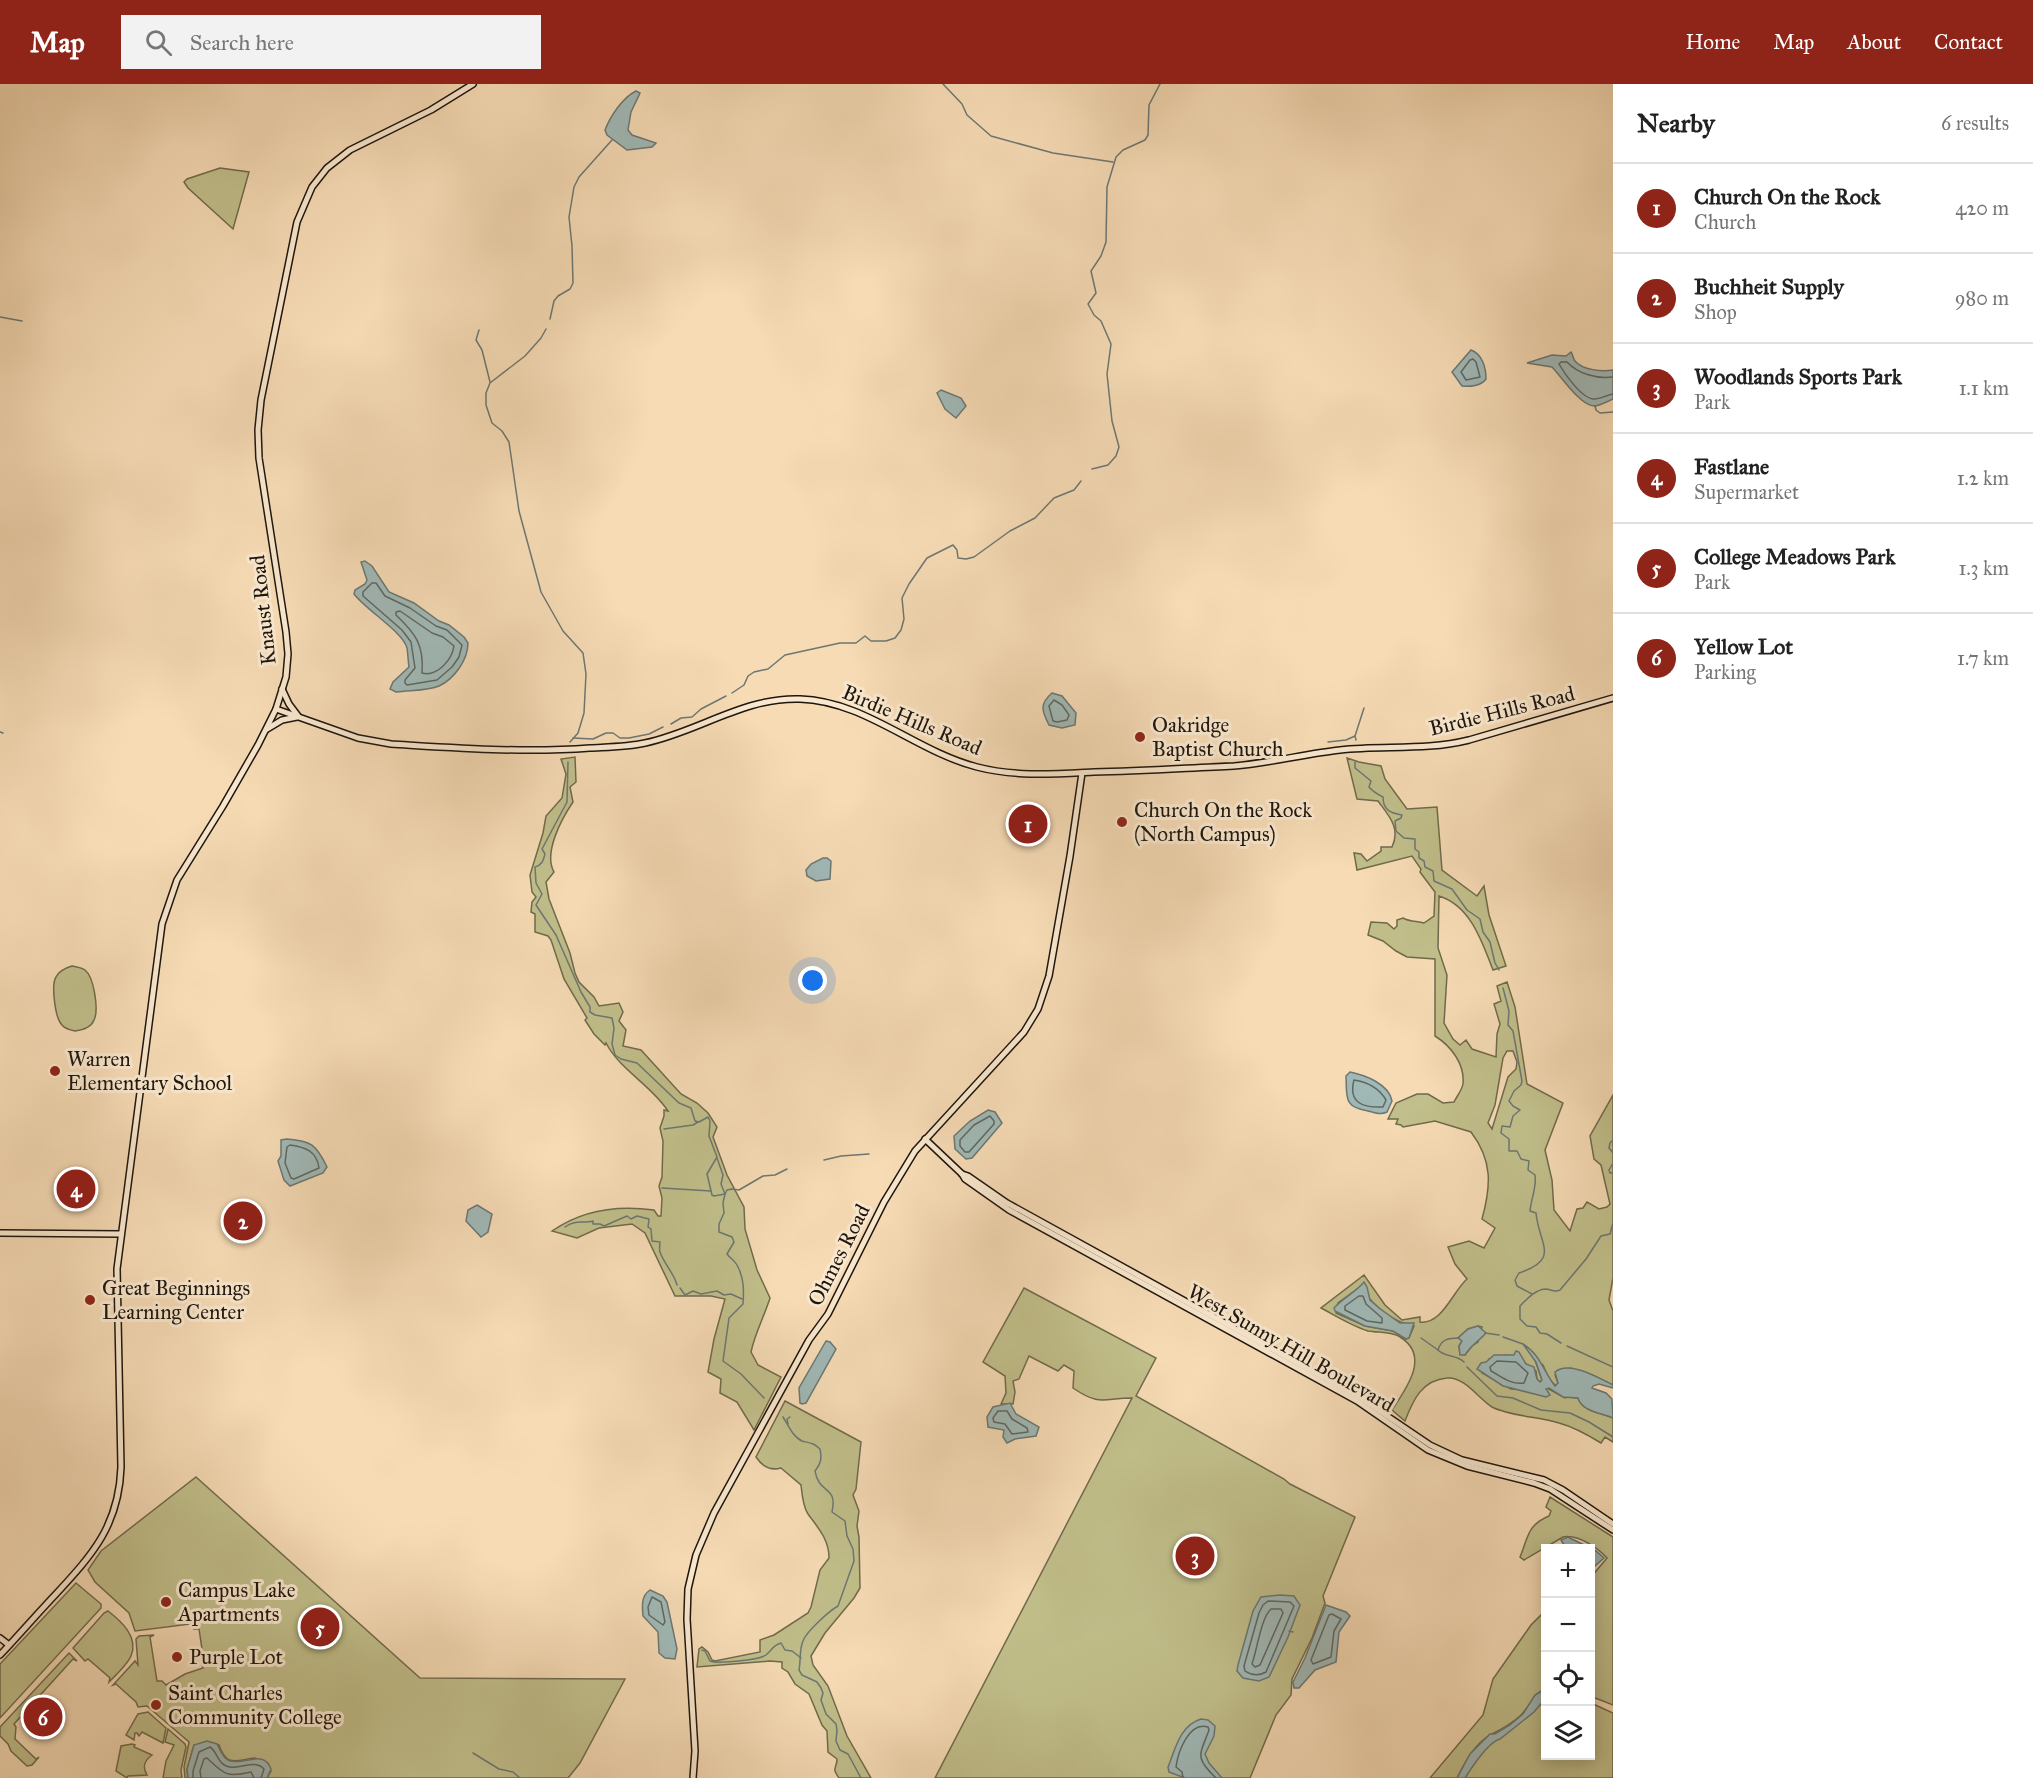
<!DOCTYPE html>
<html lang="en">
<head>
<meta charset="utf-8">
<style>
	body { margin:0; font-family:"IM FELL Great Primer",serif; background:#f2f2f2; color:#222 }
	.controls { position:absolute; right:18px; bottom:18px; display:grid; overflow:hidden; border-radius:0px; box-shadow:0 3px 15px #0003 }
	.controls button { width:54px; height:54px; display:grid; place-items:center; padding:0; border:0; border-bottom:2px solid #e0e0e0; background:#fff; color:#222; font:30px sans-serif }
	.you { position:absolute; left:813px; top:897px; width:21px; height:21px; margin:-15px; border:4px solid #fff; border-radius:50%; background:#1a73e8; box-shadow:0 0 0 9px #1a73e833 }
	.badge { display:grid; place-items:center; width:39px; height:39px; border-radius:50%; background:#8f2418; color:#fff; font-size:20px; font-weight:700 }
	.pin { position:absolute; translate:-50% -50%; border:3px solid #fff; box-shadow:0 2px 6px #0006 }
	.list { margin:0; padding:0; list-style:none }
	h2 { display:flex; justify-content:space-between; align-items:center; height:78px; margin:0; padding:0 24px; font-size:26px }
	h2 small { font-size:20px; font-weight:400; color:#767676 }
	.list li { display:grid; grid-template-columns:39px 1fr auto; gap:18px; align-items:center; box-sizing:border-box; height:90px; padding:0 24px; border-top:2px solid #e0e0e0 }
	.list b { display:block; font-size:22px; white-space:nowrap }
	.list p { margin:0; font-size:20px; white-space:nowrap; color:#767676 }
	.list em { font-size:20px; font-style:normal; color:#767676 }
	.icon { flex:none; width:33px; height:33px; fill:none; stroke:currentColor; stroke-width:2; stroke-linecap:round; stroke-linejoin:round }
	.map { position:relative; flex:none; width:1613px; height:1694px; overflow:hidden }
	header { display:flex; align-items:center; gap:36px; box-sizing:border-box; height:84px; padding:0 30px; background:#8f2418; color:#fff }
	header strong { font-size:28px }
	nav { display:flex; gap:33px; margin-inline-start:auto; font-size:21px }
	.search { width:420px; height:54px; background:#f2f2f2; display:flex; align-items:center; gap:15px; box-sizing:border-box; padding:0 21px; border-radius:0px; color:#767676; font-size:22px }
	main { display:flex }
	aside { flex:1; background:#fff }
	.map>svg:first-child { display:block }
</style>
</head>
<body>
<header>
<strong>Map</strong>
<div class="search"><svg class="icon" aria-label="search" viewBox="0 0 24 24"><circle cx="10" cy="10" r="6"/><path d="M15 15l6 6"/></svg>Search here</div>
<nav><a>Home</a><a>Map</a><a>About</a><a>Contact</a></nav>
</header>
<main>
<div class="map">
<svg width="1613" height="1694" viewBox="0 0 1613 1694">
	<rect width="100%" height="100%" fill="#f6dbb5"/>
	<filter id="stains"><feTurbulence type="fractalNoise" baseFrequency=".00333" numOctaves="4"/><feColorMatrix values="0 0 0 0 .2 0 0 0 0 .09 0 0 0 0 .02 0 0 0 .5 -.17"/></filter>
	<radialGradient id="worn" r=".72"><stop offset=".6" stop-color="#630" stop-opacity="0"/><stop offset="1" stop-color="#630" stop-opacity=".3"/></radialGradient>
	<g fill="#c1bf8b" stroke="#706a4c" stroke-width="1.5" fill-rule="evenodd">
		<polygon points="220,84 249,88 233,145 188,104 184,98 187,95"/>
		<path d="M575 673 576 698 570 703 573 718C562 734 543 769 554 788L546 798 549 815 570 869 575 889 579 898 594 913 599 922 619 919 623 928 619 937 626 946 623 962 641 966 681 1010 697 1019 708 1029 717 1043 713 1053 727 1091 744 1123 745 1145 757 1186 770 1214C764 1233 755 1249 751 1268L758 1281 781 1293 754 1346 737 1318 720 1309 721 1295 708 1288 714 1255 725 1215 711 1212H675L645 1149 632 1140 599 1144 577 1154 552 1147C582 1126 618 1121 654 1126L658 1132H661L662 1114 659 1102 662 1093 663 1057 660 1044 664 1032V1026L668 1027C651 1001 620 986 606 959L605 961 594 950 585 936 587 934 564 895 551 856 548 852 535 848V830L531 828 532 818 536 813 532 808 530 791 543 749 546 732 562 714 566 690 561 675Z"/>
		<path d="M1347 674 1359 678 1381 682 1385 695 1407 725 1437 723 1442 786 1477 812 1484 802 1489 831 1506 882 1493 886C1482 858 1471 822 1439 812L1438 864 1447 891 1444 939 1453 955 1460 961 1466 956 1472 965 1496 973 1497 950 1500 940 1494 920 1501 917 1497 902 1507 898 1515 923 1527 1000 1563 1019 1545 1066 1552 1096 1554 1126 1570 1147 1577 1125 1583 1124 1587 1118 1599 1125 1607 1123 1610 1120 1601 1081 1594 1075 1590 1052 1613 1011V1194L1609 1216 1613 1227V1301L1594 1292 1570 1284 1555 1291 1558 1299 1556 1302 1549 1295 1543 1281 1535 1276 1542 1296 1540 1298 1537 1295 1536 1287C1517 1274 1513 1266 1489 1275L1482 1289 1511 1305H1546L1547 1304 1565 1314 1568 1313 1578 1314C1585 1329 1599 1328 1613 1334V1358L1605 1353 1601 1359C1588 1351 1574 1343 1559 1339 1540 1333 1509 1332 1492 1323 1479 1315 1464 1292 1447 1294 1422 1296 1413 1316 1405 1337L1392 1326C1406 1305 1431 1272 1400 1253 1391 1247 1378 1249 1368 1247 1352 1242 1336 1232 1321 1224L1364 1191 1385 1221 1402 1236 1420 1233V1238C1442 1241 1453 1207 1467 1195L1455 1180 1448 1163 1469 1157 1484 1164 1495 1144 1482 1135C1491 1102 1493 1077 1471 1048L1435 1037 1403 1043 1401 1041 1396 1040 1398 1035H1388L1396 1019 1417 1010H1428L1443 1019 1454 1018C1457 1012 1462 1006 1463 1000 1465 980 1451 962 1435 952V875L1407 873 1396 867 1383 857 1368 851 1371 838 1387 839 1394 845 1397 842V836L1403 834C1410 838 1417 837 1424 839L1434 832 1435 808 1420 788 1421 785 1412 772 1357 786 1354 769 1361 770 1367 777 1381 767V763H1392C1401 744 1389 732 1378 717L1357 715ZM1507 967H1513L1517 978 1516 985 1508 993 1492 1045 1488 1039 1495 1021 1503 974ZM1360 1203C1374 1222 1391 1238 1414 1242L1409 1254 1406 1255 1393 1247 1365 1242 1336 1229 1338 1219ZM1478 1242 1482 1243 1478 1258 1472 1262 1465 1271 1460 1270 1459 1262 1462 1257 1459 1253 1468 1245Z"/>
		<path d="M72 882C76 883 81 883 85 886 94 893 99 926 94 936 91 944 83 946 75 947 70 946 65 945 62 941 55 934 51 901 56 893 59 887 65 884 72 882Z"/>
		<path d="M1024 1204 1156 1274 1136 1312 1284 1395 1290 1400 1355 1433 1323 1512 1325 1519 1312 1554 1292 1595 1291 1611 1276 1631 1250 1694H935L1132 1314C1103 1314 1101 1323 1073 1304L1074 1287 1064 1281 1058 1287 1029 1272 1019 1295 1013 1297 1015 1308 1013 1320H1001L1006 1309 1005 1292 983 1278Z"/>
		<path d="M785 1317 861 1358 856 1405 853 1411 859 1427 857 1442 859 1453 860 1504 854 1514 825 1549 811 1572 813 1581 828 1602 847 1652 871 1694H839C831 1683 837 1685 837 1675L828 1668 827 1647 822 1641 809 1610 795 1600 788 1588 782 1584V1578L770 1577 697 1583 699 1565 702 1563 708 1568 712 1576 715 1577 760 1568V1556L774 1551 808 1529 811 1523 820 1486 829 1474C829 1455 818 1444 808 1430 803 1423 802 1410 801 1401L781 1384C770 1387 762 1382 756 1373Z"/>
		<path d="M196 1393 420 1594 625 1595 580 1679 568 1694H267L271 1687 255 1674C236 1676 227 1684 219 1661L204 1658 200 1661H194L187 1685 188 1694H185L184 1683 189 1658 147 1622 138 1623 136 1618 116 1600 113 1601 135 1577 138 1581 136 1555 139 1552 154 1551 150 1553 157 1597H162L166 1601 185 1590 203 1584 202 1580 205 1579 204 1575 199 1574 203 1572 199 1545H195L198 1543V1539L135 1547 129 1529 95 1498 88 1486 101 1467Z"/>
		<path d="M1550 1413 1613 1453V1621L1590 1612 1591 1493 1607 1474C1598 1464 1578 1450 1563 1453L1524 1476 1520 1473C1528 1454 1527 1441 1549 1432L1551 1427 1546 1423Z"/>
		<polygon points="76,1499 101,1520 101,1524 0,1634 0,1580"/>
		<path d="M108 1527C121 1537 139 1553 131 1572 127 1581 116 1591 109 1598L110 1594 88 1575 85 1577 73 1564 104 1529Z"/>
		<path d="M1545 1527V1605C1531 1612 1530 1623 1520 1632 1511 1640 1502 1645 1492 1650 1475 1659 1465 1678 1457 1694H1430L1483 1631 1493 1595 1531 1541Z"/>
		<polygon points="69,1569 77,1577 73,1575 14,1640 16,1643 15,1655 36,1675 39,1673 32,1681 27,1682 11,1667 8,1660 0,1652 0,1643"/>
		<polygon points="1545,1612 1546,1672 1590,1672 1591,1619 1613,1629 1613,1694 1459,1694 1485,1659 1505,1647"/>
		<polygon points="148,1628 166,1644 163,1659 142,1648 139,1652 137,1649 135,1649 134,1656 126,1651 138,1630"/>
		<polygon points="168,1645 185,1660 186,1663 181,1686 182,1694 163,1694 166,1677 174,1661 165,1658"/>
		<path d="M132 1660 135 1661 134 1663 152 1671C144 1677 142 1683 147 1691L128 1692 127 1694 116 1687 121 1662Z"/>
	</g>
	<g fill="#a0b9b7" stroke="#6c7773" stroke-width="1.5">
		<path d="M636 7 640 9 631 28 628 46 632 51 656 59 652 63 627 66 607 51 605 46C610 33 622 14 636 7Z"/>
		<path d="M1471 266C1482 270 1486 283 1486 295 1481 302 1470 303 1462 302L1452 288Z"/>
		<path d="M1571 268C1573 271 1573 275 1575 277 1582 286 1603 288 1613 286V315C1609 317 1598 322 1595 322 1581 323 1561 292 1552 283L1527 279 1552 271 1566 272Z"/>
		<polygon points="941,306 961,314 966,322 956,334 945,325 937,309"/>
		<path d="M365 477 372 482 389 508 414 519 439 537 449 541 464 553 468 559C468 576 454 595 439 602 428 607 409 606 396 608L390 605 393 598 409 583C408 577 408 570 407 564 403 548 366 526 354 510L355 506 365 500 367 496 361 478Z"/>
		<path d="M1052 609 1062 612 1076 629 1075 641 1062 644 1049 641C1042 627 1039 620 1052 609Z"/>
		<polygon points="823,774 827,774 831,777 830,795 816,797 807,792 806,786 811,780"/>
		<path d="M1350 988C1365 991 1389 1000 1392 1017L1387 1028C1381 1031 1375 1029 1368 1027 1343 1023 1347 1013 1346 992Z"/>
		<polygon points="988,1026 995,1028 1002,1039 972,1074 966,1075 955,1065 954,1052 970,1037"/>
		<path d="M287 1055C311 1057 316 1060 327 1083L323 1089 290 1102 284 1096 278 1077 281 1072V1056Z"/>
		<polygon points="477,1121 492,1130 488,1148 481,1153 466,1137 468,1126"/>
		<path d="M1364 1198 1367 1203 1370 1216 1379 1224 1400 1239H1414L1409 1254 1406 1255 1393 1247 1365 1242 1335 1227 1334 1224C1343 1214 1356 1208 1364 1198Z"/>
		<path d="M1478 1242 1486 1249C1479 1257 1470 1262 1465 1271H1460L1459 1262 1462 1257 1458 1254 1468 1245Z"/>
		<polygon points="826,1257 830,1258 836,1265 806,1319 802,1320 800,1319 799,1304"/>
		<path d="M1523 1260C1540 1270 1544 1288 1555 1302L1558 1299 1555 1288C1569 1276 1599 1294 1613 1301V1304L1599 1300 1593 1302 1592 1304 1606 1309 1612 1315 1613 1334C1601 1329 1581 1327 1578 1314L1563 1313 1549 1304 1546 1305 1550 1311 1546 1313 1503 1302 1477 1285 1481 1279 1486 1278 1494 1271H1514L1516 1267 1519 1268 1526 1280 1534 1283 1537 1295 1540 1298 1542 1296 1536 1278Z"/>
		<polygon points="1010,1319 1016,1330 1039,1343 1036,1352 1015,1355 1007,1359 1003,1353 1004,1346 988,1343 987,1333 993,1323"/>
		<polygon points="1568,1453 1596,1467 1604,1474 1595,1482 1591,1483 1590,1464 1566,1464 1561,1456"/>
		<path d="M650 1506 663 1512 667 1518 677 1565 675 1575 665 1574 659 1569 658 1548 643 1532C642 1522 641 1512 650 1506Z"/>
		<polygon points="1280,1511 1294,1512 1300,1521 1288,1553 1269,1593 1259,1597 1243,1594 1237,1587 1238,1581 1253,1527 1261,1513"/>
		<polygon points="1326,1521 1346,1528 1350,1532 1339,1548 1336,1578 1315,1586 1299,1604 1294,1604 1293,1598 1305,1574"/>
		<path d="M1545 1605V1615L1534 1628 1500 1655C1488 1658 1472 1683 1465 1694H1457L1470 1670 1490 1650H1495L1510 1641 1523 1630 1535 1611Z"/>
		<path d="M1201 1635 1208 1636 1215 1642 1214 1652 1205 1670 1209 1679 1222 1694H1185L1169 1688 1168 1683C1175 1666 1180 1641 1201 1635Z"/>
		<path d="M207 1657 217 1660C220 1665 222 1673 228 1676 242 1683 263 1664 271 1685L267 1694H188L187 1685 194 1661Z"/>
	</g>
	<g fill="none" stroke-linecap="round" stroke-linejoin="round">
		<g stroke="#5f6762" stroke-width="1.5">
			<polygon points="1473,275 1476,278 1480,293 1466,296 1461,288 1470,276"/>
			<path d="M1613 293C1597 295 1578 290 1567 278H1561L1559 280C1564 289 1582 315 1594 315 1600 315 1607 311 1613 310"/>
			<polygon points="372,499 376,499 385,512 410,524 436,542 447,546 462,561 459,573 452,583 437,596 407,601 405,599 405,596 415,584 411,558 402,546 363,512 363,508"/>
			<path d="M400 527 432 549 443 553 454 562C452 576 437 593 422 589 424 561 416 550 396 531V528Z"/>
			<polygon points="1054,616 1062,621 1069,631 1067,636 1057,638 1053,637 1049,622"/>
			<path d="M1354 996C1367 998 1379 1004 1386 1016L1383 1023C1363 1024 1348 1019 1354 996Z"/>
			<polygon points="990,1032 994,1037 994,1040 969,1068 965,1068 960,1062 960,1056 974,1041"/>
			<path d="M290 1061C305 1063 317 1067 319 1084L294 1095 291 1094 285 1079 287 1063Z"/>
			<polygon points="1359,1212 1363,1212 1366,1220 1382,1234 1382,1239 1367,1237 1345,1226 1345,1222"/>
			<path d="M1497 1277 1516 1278 1528 1289 1524 1299C1511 1301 1502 1293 1491 1287L1490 1283Z"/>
			<polygon points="998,1327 1007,1327 1012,1335 1027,1344 1028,1348 1012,1350 1005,1340 994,1338 993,1334"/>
			<polygon points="652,1513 661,1518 665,1538 663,1541 649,1531 648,1523"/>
			<path d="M1268 1517 1290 1518 1294 1522 1266 1588C1259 1592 1251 1591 1245 1587L1244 1582 1259 1529 1263 1521Z"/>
			<path d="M1271 1525H1281L1283 1529 1260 1581 1255 1583 1252 1580C1257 1566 1261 1534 1271 1525Z"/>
			<polygon points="1332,1530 1341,1535 1334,1547 1331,1573 1313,1580 1311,1576 1329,1531"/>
			<path d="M193 1694V1687L199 1668 210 1663C218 1668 217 1681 230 1683 242 1685 255 1675 264 1685L261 1694"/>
			<path d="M201 1694 200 1687 204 1675 207 1674C224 1690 226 1694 251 1688L254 1694"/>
			<path d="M1183 1694 1182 1688 1176 1683C1178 1668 1189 1637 1208 1643L1209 1646C1200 1671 1194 1673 1216 1694"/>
		</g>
		<g stroke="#6c7773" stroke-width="1.5">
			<polyline points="943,0 962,20 967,31 991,52 1053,69 1113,78"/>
			<polyline points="0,233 22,237"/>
			<polyline points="550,235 554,217 558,212 570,205 573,199 572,162 569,133 574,103 579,93 612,56"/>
			<polyline points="546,245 541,254 525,272 490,299 486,309 486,321 492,339 502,347 509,358 519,427 541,508 563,547 583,569 586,590 584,629 578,649 570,658"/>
			<polyline points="479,246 476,256 482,266 490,298"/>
			<polyline points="1595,322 1596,326 1600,329 1613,328"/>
			<polyline points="1092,385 1108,381 1116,372 1119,363 1112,337 1107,290 1111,260 1101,237 1094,231 1088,220 1096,209 1091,187 1101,172 1106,158 1107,103 1116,73 1123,66 1145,56 1148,51 1149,21 1160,0"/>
			<polyline points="732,609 744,601 748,592 754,588 768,585 785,571 840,559 856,559 865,552 871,557 886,557 895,554 901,546 904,535 902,514 909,500 927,474 953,461 957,466 958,474 966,475 974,473 1010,447 1035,434 1054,414 1074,406 1081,397"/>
			<polyline points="671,640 681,634 692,633 701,625 726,612"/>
			<polyline points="0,648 3,649"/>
			<polyline points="573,654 593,655 606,649 613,649 620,654 629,654 649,650 663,643"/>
			<polyline points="1356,656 1355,652 1364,624"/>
			<polyline points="1328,658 1346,656 1355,652"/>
			<path d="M568 678 567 718 542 765 545 770C543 777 542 781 535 783L536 799 542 810 536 821 556 851 581 908 590 923V928L595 931 612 934 614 944 612 960 615 971 621 975 637 979 679 1019 691 1024 695 1037 699 1038 708 1033 710 1037 709 1052 717 1073 707 1090 712 1111 714 1112 725 1110 723 1119 724 1129 719 1140V1148L732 1153 734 1158 727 1170C730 1174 735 1177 737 1181 744 1194 744 1206 743 1220L729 1234 723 1277 741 1290 764 1314"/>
			<path d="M1355 678V684L1371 697 1369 703C1373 708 1377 710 1383 713 1383 726 1390 729 1402 731L1401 734 1395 737 1396 747 1404 754 1415 755V765L1419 768V774L1424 777 1425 783 1433 787 1434 797 1452 805 1467 826 1480 835 1483 848 1490 858 1495 879 1499 886"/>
			<path d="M1503 904 1509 927 1508 941 1513 947 1522 997 1521 1001 1514 1007 1509 1017 1513 1022 1520 1026 1513 1032 1510 1043 1502 1042 1501 1049 1509 1055V1067H1517L1521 1075 1529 1077 1528 1086 1535 1091C1537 1103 1531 1115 1530 1127L1536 1129C1539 1161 1561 1175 1519 1189L1515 1196 1517 1202 1532 1210"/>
			<polyline points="664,1045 693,1041 698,1038"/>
			<polyline points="1613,1056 1610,1059 1609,1064 1613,1069"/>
			<polyline points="717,1074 723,1091 721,1100 725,1110 727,1106 732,1105 739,1106 763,1092 775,1091 787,1085"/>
			<polyline points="824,1076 841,1072 869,1070"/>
			<polyline points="1613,1079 1609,1086 1610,1089 1613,1089"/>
			<polyline points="662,1104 711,1107"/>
			<path d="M565 1143C575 1135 584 1140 593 1137V1140H600L604 1142 627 1132 631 1135 637 1132 649 1135 648 1143 651 1145 652 1157 660 1158C660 1161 659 1165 660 1168 664 1180 674 1189 677 1201"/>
			<polyline points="680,1204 685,1211 693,1207 701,1210 717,1207 724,1211 731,1210 742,1215"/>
			<polyline points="1485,1249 1499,1251"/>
			<polyline points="1503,1253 1523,1260"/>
			<polyline points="1421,1254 1438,1266"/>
			<path d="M1459 1254C1449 1254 1441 1255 1438 1266 1446 1274 1456 1270 1464 1278"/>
			<path d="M1561 1259 1547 1250 1540 1249 1536 1243 1527 1242 1520 1235V1222C1527 1215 1535 1206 1545 1205 1552 1205 1553 1209 1560 1206L1586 1175 1601 1152 1610 1150 1613 1139"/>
			<polyline points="1567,1262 1613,1283"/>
			<polyline points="1467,1283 1497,1312 1513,1314 1541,1326 1570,1329 1589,1338 1613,1353"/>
			<path d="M783 1333C788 1341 793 1353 802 1357 810 1359 814 1359 820 1365 822 1375 821 1379 815 1387 819 1411 838 1401 832 1428L845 1437 847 1452 853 1465 854 1477 838 1522C829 1527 806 1548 803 1557 799 1566 801 1576 799 1586L802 1591 817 1598 821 1604 823 1609 821 1616 826 1630 836 1640 837 1646 836 1657 840 1666 848 1670 861 1694"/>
			<polyline points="788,1340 787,1335 790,1333"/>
			<polyline points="1289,1547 1293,1548"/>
			<path d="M702 1566 705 1567 710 1577C718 1580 759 1576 766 1571 772 1566 773 1561 781 1559L785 1566 792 1567 801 1574"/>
			<polyline points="473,1669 499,1685 513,1688 520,1694"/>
		</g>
		<defs>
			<g id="secondary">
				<polyline points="282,605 289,620 298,632"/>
				<path d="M276 625 358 654 391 660C458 664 524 669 590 664 608 663 627 663 645 659 698 648 744 613 800 615 865 617 915 667 977 683 1016 693 1054 690 1094 688 1141 687 1187 684 1234 682 1270 679 1304 670 1340 666 1384 661 1425 667 1469 656L1613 614"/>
				<polyline points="267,645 282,636 297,633"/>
				<polyline points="925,1055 962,1090 965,1095 1009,1126 1357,1317 1428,1366 1467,1382 1534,1399 1550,1405 1613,1446"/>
				<polyline points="962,1090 968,1092 1007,1119 1359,1313 1430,1361 1462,1376 1544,1396 1563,1406 1613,1440"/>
				<polyline points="0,1149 121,1150"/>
				<polyline points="0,1554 9,1561"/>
				<path d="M0 1571C19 1551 37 1530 56 1510 93 1470 119 1441 121 1383L117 1185 162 840 177 796 223 722 258 661 276 625 286 593 288 570 286 548 259 374 258 346 261 316 297 138 312 103 327 84 350 66 431 26 473 0"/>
				<polyline points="693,1694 695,1667 687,1535 688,1505 696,1471 714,1429 809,1256 828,1230 884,1118 915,1067 1024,948 1038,925 1049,892 1070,772 1082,689"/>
			</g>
		</defs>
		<use href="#secondary" stroke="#1e150c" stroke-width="8"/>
		<use href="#secondary" stroke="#f9e8cf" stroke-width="5"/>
	</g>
	<g fill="#8f2418" stroke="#f9e8cf" stroke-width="2">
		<circle cx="1140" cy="653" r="6"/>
		<circle cx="1122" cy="738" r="6"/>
		<circle cx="55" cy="987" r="6"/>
		<circle cx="90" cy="1216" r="6"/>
		<circle cx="166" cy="1518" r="6"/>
		<circle cx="177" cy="1573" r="6"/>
		<circle cx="156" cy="1621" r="6"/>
	</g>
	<g text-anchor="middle" stroke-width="6" stroke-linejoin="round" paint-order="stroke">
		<g font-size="21" fill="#1e150c" stroke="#f9e8cf">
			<text transform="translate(263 526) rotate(-96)" y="7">Knaust Road</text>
			<text transform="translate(1502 627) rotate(-14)" y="7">Birdie Hills Road</text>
			<text transform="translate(912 636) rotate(23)" y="7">Birdie Hills Road</text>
			<text transform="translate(839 1171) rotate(-63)" y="7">Ohmes Road</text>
			<text transform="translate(1291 1264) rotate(30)" y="7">West Sunny Hill Boulevard</text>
		</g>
		<g font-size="21" fill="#1e150c" stroke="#f9e8cf" text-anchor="start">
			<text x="1152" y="648">Oakridge<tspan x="1152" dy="24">Baptist Church</tspan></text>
			<text x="1134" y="733">Church On the Rock<tspan x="1134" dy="24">(North Campus)</tspan></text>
			<text x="67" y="982">Warren<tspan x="67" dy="24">Elementary School</tspan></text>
			<text x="102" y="1211">Great Beginnings<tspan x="102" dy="24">Learning Center</tspan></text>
			<text x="178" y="1513">Campus Lake<tspan x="178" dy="24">Apartments</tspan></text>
			<text x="189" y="1580">Purple Lot</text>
			<text x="168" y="1616">Saint Charles<tspan x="168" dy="24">Community College</tspan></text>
		</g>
	</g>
	<rect width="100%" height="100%" filter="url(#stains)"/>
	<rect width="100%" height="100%" fill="url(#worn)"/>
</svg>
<div class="controls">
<button>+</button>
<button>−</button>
<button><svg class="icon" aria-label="locate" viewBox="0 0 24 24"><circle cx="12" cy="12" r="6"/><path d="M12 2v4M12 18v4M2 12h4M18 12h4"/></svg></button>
<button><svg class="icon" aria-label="layers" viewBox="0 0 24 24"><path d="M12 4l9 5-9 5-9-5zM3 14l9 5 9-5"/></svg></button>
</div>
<div class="you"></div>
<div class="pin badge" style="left:1028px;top:740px">1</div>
<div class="pin badge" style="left:243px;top:1137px">2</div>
<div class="pin badge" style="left:1195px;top:1472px">3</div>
<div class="pin badge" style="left:76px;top:1105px">4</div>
<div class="pin badge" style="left:320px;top:1543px">5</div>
<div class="pin badge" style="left:43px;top:1633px">6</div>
</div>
<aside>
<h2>Nearby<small>6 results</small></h2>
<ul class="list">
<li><span class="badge">1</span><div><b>Church On the Rock</b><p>Church</p></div><em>420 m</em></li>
<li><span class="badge">2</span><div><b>Buchheit Supply</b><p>Shop</p></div><em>980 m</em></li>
<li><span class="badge">3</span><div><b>Woodlands Sports Park</b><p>Park</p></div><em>1.1 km</em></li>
<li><span class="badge">4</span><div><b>Fastlane</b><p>Supermarket</p></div><em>1.2 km</em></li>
<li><span class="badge">5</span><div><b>College Meadows Park</b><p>Park</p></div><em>1.3 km</em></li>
<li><span class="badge">6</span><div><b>Yellow Lot</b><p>Parking</p></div><em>1.7 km</em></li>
</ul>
</aside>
</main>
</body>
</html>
